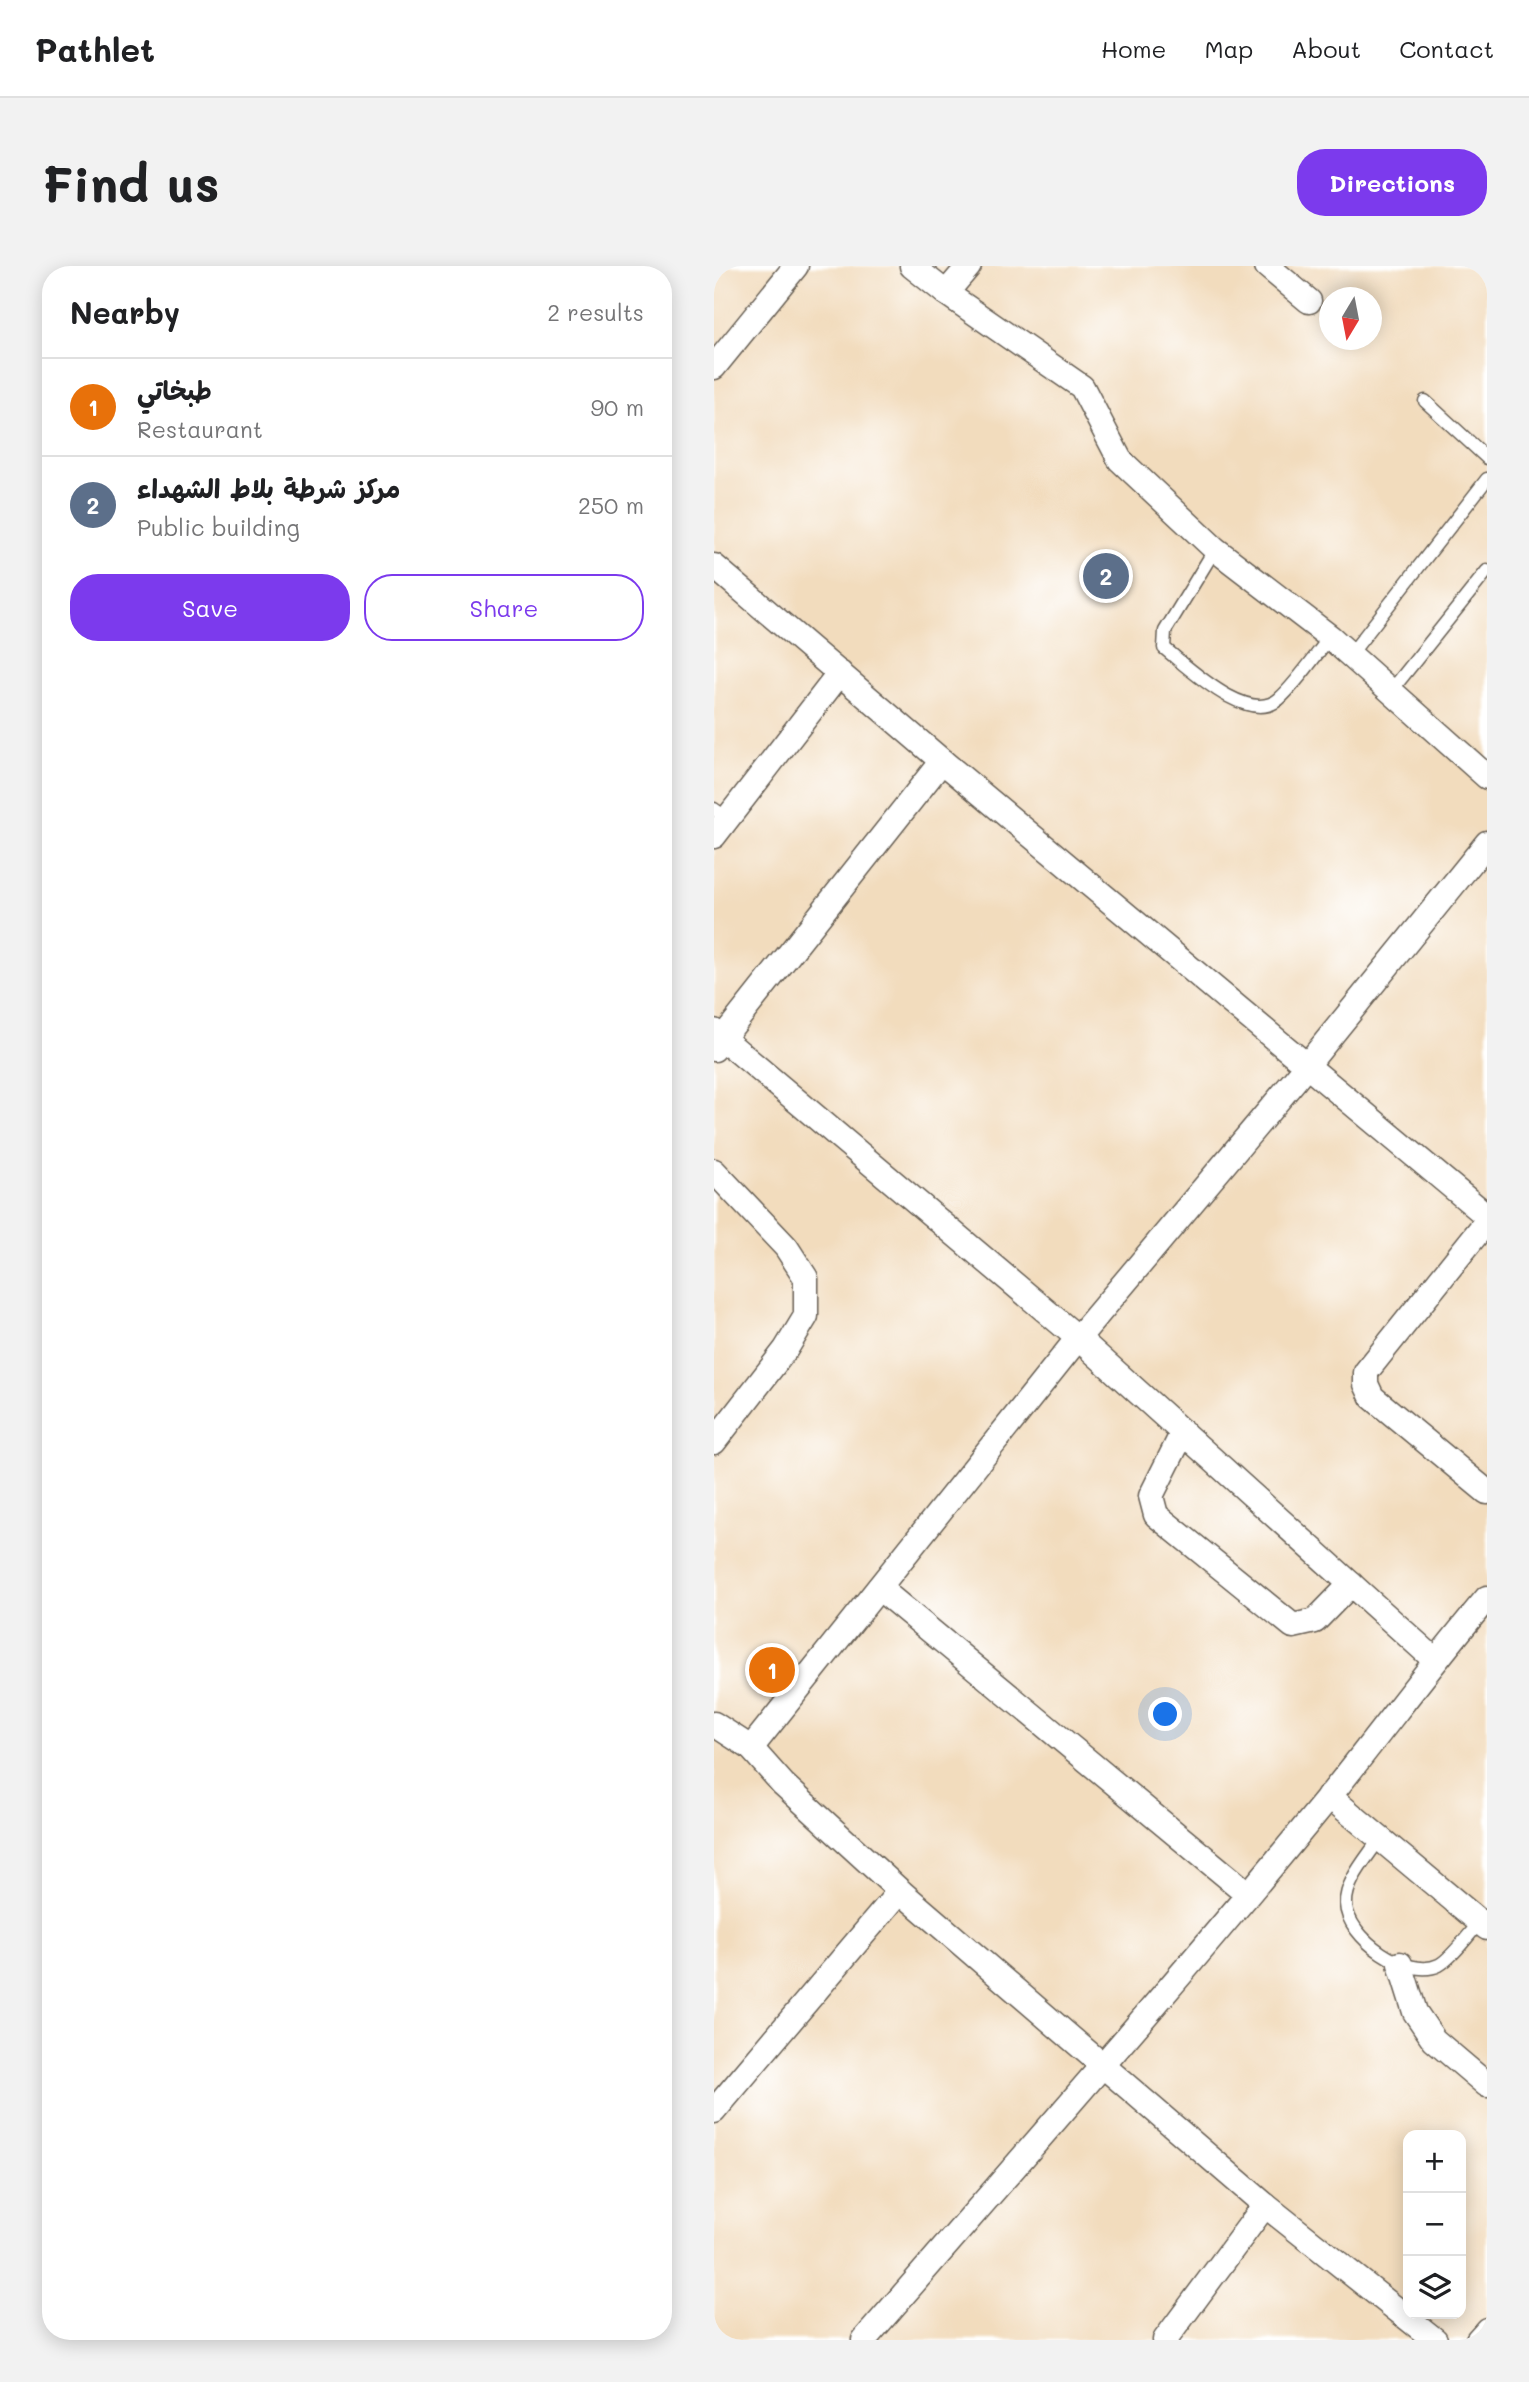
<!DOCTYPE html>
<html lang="en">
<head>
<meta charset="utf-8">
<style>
	body { margin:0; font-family:Mali,"Playpen Sans Arabic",sans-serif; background:#f2f2f2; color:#202124 }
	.controls { position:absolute; right:21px; bottom:21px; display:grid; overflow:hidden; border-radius:14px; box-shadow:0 4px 18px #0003 }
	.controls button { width:63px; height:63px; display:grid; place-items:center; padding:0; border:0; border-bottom:2px solid #e0e0e0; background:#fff; color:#202124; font:35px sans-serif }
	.compass { position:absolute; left:605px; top:21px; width:63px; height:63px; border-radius:50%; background:#fff; box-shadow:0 4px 18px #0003; rotate:190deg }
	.you { position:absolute; left:452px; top:1449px; width:24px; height:24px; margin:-18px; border:5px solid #fff; border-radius:50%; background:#1a73e8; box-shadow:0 0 0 10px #1a73e833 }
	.badge { display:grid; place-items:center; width:46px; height:46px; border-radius:50%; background:#7c3aed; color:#fff; font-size:23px; font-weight:700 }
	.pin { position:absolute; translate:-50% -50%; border:4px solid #fff; box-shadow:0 2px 7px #0006 }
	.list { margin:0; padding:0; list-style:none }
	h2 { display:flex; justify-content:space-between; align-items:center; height:91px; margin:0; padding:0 28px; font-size:30px }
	h2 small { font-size:23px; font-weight:400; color:#757577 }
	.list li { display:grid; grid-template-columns:46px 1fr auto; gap:21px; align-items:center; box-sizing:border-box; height:98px; padding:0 28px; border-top:2px solid #e0e0e0 }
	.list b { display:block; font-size:26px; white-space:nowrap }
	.list p { margin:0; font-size:23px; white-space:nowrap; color:#757577 }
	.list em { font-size:23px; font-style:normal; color:#757577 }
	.actions { display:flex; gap:14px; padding:21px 28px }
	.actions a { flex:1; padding:16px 0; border:2px solid #7c3aed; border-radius:28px; text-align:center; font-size:24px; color:#7c3aed }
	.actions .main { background:#7c3aed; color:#fff }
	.icon { flex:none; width:38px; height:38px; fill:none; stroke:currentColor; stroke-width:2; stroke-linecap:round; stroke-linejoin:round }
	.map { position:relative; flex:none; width:773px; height:2074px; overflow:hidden; border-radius:28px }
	header { display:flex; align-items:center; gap:42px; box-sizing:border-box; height:98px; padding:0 35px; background:#fff; border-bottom:2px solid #e0e0e0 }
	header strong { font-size:33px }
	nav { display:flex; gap:38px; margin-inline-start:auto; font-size:24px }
	.intro { display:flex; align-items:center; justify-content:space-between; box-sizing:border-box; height:168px; padding:0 42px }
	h1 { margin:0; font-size:49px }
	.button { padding:18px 32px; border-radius:28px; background:#7c3aed; color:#fff; font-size:24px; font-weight:700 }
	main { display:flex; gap:42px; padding:0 42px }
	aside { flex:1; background:#fff; border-radius:28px; box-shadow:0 4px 18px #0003 }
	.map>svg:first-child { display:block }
</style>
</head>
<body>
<header>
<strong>Pathlet</strong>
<nav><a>Home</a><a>Map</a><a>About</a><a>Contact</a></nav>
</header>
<div class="intro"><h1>Find us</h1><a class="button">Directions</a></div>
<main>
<aside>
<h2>Nearby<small>2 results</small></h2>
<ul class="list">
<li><span class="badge" style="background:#e8710a">1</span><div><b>طبخاتي</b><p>Restaurant</p></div><em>90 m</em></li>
<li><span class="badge" style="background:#5c6f8a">2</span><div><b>مركز شرطة بلاط الشهداء</b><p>Public building</p></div><em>250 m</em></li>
</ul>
<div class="actions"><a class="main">Save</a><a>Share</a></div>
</aside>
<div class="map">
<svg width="773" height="2074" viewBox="0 0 773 2074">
	<rect width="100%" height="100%" fill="#fff"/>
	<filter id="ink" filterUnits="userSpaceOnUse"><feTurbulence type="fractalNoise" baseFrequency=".0143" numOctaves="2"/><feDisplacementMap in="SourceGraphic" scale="14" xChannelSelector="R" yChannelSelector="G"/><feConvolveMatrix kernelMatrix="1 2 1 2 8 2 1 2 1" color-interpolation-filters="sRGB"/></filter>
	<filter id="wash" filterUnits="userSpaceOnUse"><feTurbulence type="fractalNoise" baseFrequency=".00686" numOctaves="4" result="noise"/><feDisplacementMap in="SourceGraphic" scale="28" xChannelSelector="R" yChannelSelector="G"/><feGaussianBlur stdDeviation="1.57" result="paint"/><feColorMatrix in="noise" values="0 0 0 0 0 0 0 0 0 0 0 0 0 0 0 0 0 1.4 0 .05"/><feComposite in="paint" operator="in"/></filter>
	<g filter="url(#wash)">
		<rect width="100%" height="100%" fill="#f2dcbd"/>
	</g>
	<g filter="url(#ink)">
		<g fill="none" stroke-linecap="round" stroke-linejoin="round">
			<defs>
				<g id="service">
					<polyline points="711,135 773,192"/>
					<path d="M501 283 451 365 450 382C474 401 534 460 565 433 582 418 601 390 616 371"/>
					<polyline points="636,389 773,213"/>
					<polyline points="677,425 773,305"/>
					<polyline points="0,543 14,553"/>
					<path d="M666 1572C654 1591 631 1615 632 1638 633 1672 694 1714 725 1699 737 1693 756 1667 766 1656"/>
				</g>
				<g id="minor">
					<polyline points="198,0 232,27 368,121 406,194 501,283 616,371 773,511"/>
					<polyline points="553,0 595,35"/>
					<polyline points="232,27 255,0"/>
					<polyline points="0,101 82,0"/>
					<polyline points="0,300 228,495 773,950"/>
					<polyline points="0,570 126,407"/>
					<polyline points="0,765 364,1072 721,1394"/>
					<polyline points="0,783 228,495"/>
					<polyline points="0,905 72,981 92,1012 92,1050 72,1083 0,1176"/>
					<polyline points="773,955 652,1106 652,1118 658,1131 773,1226"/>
					<polyline points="469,1166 437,1230 442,1249 579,1360 601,1355 637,1318"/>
					<polyline points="165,1322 533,1627"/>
					<polyline points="0,1458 37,1482 69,1518 186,1625 551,1939 721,2074"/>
					<polyline points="37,1482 364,1072 581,814 773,577"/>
					<polyline points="615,1530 773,1662"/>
					<polyline points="686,1698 701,1746 720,1774 773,1819"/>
					<polyline points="0,1845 186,1625"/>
					<path d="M150 2074C306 1894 464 1716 615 1531 668 1465 718 1397 773 1332"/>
					<polyline points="451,2074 551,1939"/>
					<polyline points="764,2074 773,2064"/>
				</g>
			</defs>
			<use href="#service" stroke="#675f54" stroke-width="15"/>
			<use href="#minor" stroke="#675f54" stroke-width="27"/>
			<use href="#service" stroke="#fff" stroke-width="12"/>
			<use href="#minor" stroke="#fff" stroke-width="24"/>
		</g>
	</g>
</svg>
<div class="controls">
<button>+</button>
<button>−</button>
<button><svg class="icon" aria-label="layers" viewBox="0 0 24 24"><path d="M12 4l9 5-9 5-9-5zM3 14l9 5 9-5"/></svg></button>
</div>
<svg class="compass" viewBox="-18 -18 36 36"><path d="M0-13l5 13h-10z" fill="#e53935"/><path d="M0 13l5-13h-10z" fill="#757577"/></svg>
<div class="you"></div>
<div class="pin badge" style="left:58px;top:1404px;background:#e8710a">1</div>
<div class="pin badge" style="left:392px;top:310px;background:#5c6f8a">2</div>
</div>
</main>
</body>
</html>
